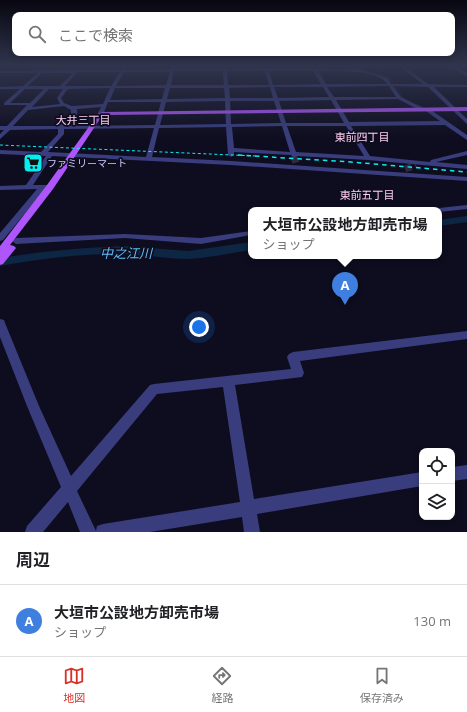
<!DOCTYPE html>
<html lang="ja">
<head>
<meta charset="utf-8">
<style>
	body { margin:0; font-family:"Open Sans","Noto Sans JP",sans-serif; background:#f6f6f6; color:#202124 }
	.controls { position:absolute; right:12px; bottom:12px; display:grid; overflow:hidden; border-radius:8px; box-shadow:0 2px 6px #0003 }
	.controls button { width:36px; height:36px; display:grid; place-items:center; padding:0; border:0; border-bottom:1px solid #e0e0e0; background:#fff; color:#202124; font:20px sans-serif }
	.you { position:absolute; left:199px; top:327px; width:14px; height:14px; margin:-10px; border:3px solid #fff; border-radius:50%; background:#1a73e8; box-shadow:0 0 0 6px #1a73e833 }
	.badge { display:grid; place-items:center; width:26px; height:26px; border-radius:50%; background:#d93025; color:#fff; font-size:13px; font-weight:700 }
	.pin { position:absolute; translate:-50% -33px; filter:drop-shadow(0 1px 2px #0008) }
	.pin::after { content:''; position:absolute; top:21px; width:14px; height:12px; background:inherit; clip-path:polygon(0 0,100% 0,50% 100%) }
	.popup { position:absolute; left:248px; top:207px; width:194px; height:52px; box-sizing:border-box; display:grid; place-content:center; border-radius:8px; background:#fff; filter:drop-shadow(0 1px 3px #0005); font-size:13px; white-space:nowrap; color:#757577 }
	.popup b { font-size:15px; color:#202124 }
	.popup::after { content:''; position:absolute; left:50%; top:100%; margin-left:-8px; border:8px solid transparent; border-top-color:#fff }
	.list { margin:0; padding:0; list-style:none }
	h2 { display:flex; justify-content:space-between; align-items:center; height:52px; margin:0; padding:0 16px; font-size:17px }
	h2 small { font-size:13px; font-weight:400; color:#757577 }
	.list li { display:grid; grid-template-columns:26px 1fr auto; gap:12px; align-items:center; box-sizing:border-box; height:72px; padding:0 16px; border-top:1px solid #e0e0e0 }
	.list b { display:block; font-size:15px; white-space:nowrap }
	.list p { margin:0; font-size:13px; white-space:nowrap; color:#757577 }
	.list em { font-size:13px; font-style:normal; color:#757577 }
	.icon { flex:none; width:22px; height:22px; fill:none; stroke:currentColor; stroke-width:2; stroke-linecap:round; stroke-linejoin:round }
	.map { position:relative; flex:none; width:467px; height:532px; overflow:hidden }
	.search { position:absolute; background:#fff; box-shadow:0 2px 6px #0003; left:12px; right:12px; top:12px; height:44px; display:flex; align-items:center; gap:10px; box-sizing:border-box; padding:0 14px; border-radius:8px; color:#757577; font-size:15px }
	.sheet { height:124px; background:#fff }
	nav { display:flex; justify-content:space-around; align-items:center; box-sizing:border-box; height:56px; border-top:1px solid #e0e0e0; background:#fff; font-size:11px; color:#757577 }
	nav a { display:grid; justify-items:center; gap:2px }
	nav .on { color:#d93025 }
	.map>svg:first-child { display:block }
</style>
</head>
<body>
<div class="map">
<svg width="467" height="532" viewBox="0 0 467 532">
	<rect width="100%" height="100%" fill="#0e0d1f"/>
	<g fill="none" stroke-linecap="round" stroke-linejoin="round">
		<g stroke="#0d2643" stroke-width="1">
			<polyline points="349,65 369,72"/>
			<polyline points="375,65 385,72 403,98"/>
			<polyline points="416,104 423,107"/>
		</g>
		<g fill="#0d2643" fill-rule="evenodd">
			<polygon points="467,216 467,222 439,226 439,220"/>
			<path d="M251 242V250C230 253 209 258 188 259 163 259 139 253 115 254 76 254 38 259 0 266V258L43 252 86 248 124 246 188 251Z"/>
		</g>
		<g stroke="#2b2a40" stroke-width="7" stroke-dasharray="7 3.5" stroke-linecap="butt">
			<polyline points="294,156 296,163"/>
			<polyline points="405,169 416,165"/>
		</g>
		<g fill="#393d7d" fill-rule="evenodd">
			<path d="M124 65 127 66 125 70 171 69 172 65H176L175 69H223V65H227V69L264 68 263 65H267L268 68H305L337 70 357 68 388 78 391 84H423L398 65H402L428 84 467 85V87H434L467 119V124L428 87 393 86 401 97 423 108 424 109 421 111 398 99 336 100 349 122 440 121 426 111 431 110 467 135V140L445 125 351 126 370 156 430 162 431 160 467 151V155L436 162 467 165V169L368 160 297 156 294 158 291 155 234 152V155L231 157 228 155 226 127 159 128 152 157 231 161 467 177V181L231 165 52 156 33 185H47L50 187 45 189 3 240 0 241V233L37 189 0 190V186L26 185 46 156 0 154V150L41 152 58 134V129L10 130 0 139V134L4 130H0V126H7L27 105H4V103L20 89H0V87L23 86 38 73H0V71L75 70 78 68 80 69 79 70H121ZM174 71H223L224 85H171ZM227 71H265L269 85H228ZM269 71H313L321 84 273 85ZM318 71C335 72 377 68 387 84H326ZM77 72H120L111 86H65ZM124 72H170L166 85 116 86ZM42 73H73L60 86H28ZM389 86 396 97H334L327 87ZM270 87 273 98H230L229 88ZM274 87H323L329 97 278 98ZM110 88 103 104 72 106 64 103 61 98 68 89ZM115 88H165L162 99 110 100ZM170 88H224L225 98 167 99ZM25 89H44L30 103H10ZM49 89H63L57 98 60 104 32 107ZM331 100 344 123H286L279 101ZM225 101 226 124 160 125 166 102ZM230 101H274L281 123 231 124ZM108 102H161L155 125 67 126 77 118V109L101 107 97 115 100 117 103 115ZM64 106 71 110V117L59 126H13L28 110ZM282 126 290 152 234 148 232 127ZM287 126H346L364 156 296 152ZM154 128 146 157 48 152 64 134V129Z"/>
			<polygon points="447,65 452,65 467,73 467,76"/>
			<polygon points="467,205 467,209 439,212 439,210 435,210 439,208"/>
			<polygon points="251,231 251,235 201,244 125,238 16,244 12,241 16,238 125,234 201,238"/>
			<path d="M0 319 4 320 5 323 39 406 71 476 150 385 154 384 291 369 287 357 289 354 293 352 467 331V339L300 361 304 373 302 377 235 385 254 499 422 472V486L257 514 260 532H244L242 517 150 532H80L68 502 43 532H25L27 526 61 487 27 406 0 337ZM223 387 240 502 103 524 97 526 96 531 77 491 157 394Z"/>
			<polygon points="467,465 467,479 452,481 452,467"/>
		</g>
		<polygon fill="#ae56fb" fill-rule="evenodd" points="467,107 467,111 105,115 102,116 53,189 10,245 14,246 16,248 3,264 0,265 0,246 47,185 98,114 102,112"/>
		<polyline stroke="#06edef" stroke-width="1" stroke-dasharray="3 2.5" stroke-linecap="butt" points="0,145 256,156"/>
		<polyline stroke="#06edef" stroke-width="1.5" stroke-dasharray="4.5 4" stroke-linecap="butt" points="238,155 351,162 467,172"/>
	</g>
	<linearGradient id="sky" x2="0" y2="1"><stop stop-color="#080711"/><stop offset="0.47" stop-color="#30354d"/><stop offset="1" stop-color="#30354d" stop-opacity="0"/></linearGradient>
	<rect width="467" height="139" fill="url(#sky)"/>
	<defs>
		<symbol id="supermarket-square" viewBox="-11 -11 22 22"><rect x="-9" y="-9" width="18" height="18" rx="4" fill="#06edef" stroke="#0e0d1f"/><path d="M-6-5.5h2.5l.6 2H6L4.5 2H-2.5L-4.4-4H-6ZM-1.5 3.2a1.3 1.3 0 1 0 .1 0ZM3 3.2a1.3 1.3 0 1 0 .1 0Z" fill="#111"/></symbol>
	</defs>
	<g fill-rule="evenodd">
		<use href="#supermarket-square" x="22" y="152" width="22" height="22"/>
	</g>
	<g text-anchor="middle" stroke-width="3.5" stroke-linejoin="round" paint-order="stroke">
		<g font-size="10" fill="#cdccfe" stroke="#0e0d1f" text-anchor="start">
			<text x="47" y="167">ファミリーマート</text>
		</g>
		<g font-size="11" fill="#fecef1" stroke="#0e0d1f">
			<text x="83" y="124">大井三丁目</text>
			<text x="362" y="141">東前四丁目</text>
			<text x="367" y="199">東前五丁目</text>
		</g>
		<g font-size="13" font-style="italic" fill="#5dc0fb" stroke="#0e0d1f">
			<text x="126" y="258">中之江川</text>
		</g>
	</g>
</svg>
<div class="controls">
<button><svg class="icon" aria-label="locate" viewBox="0 0 24 24"><circle cx="12" cy="12" r="6"/><path d="M12 2v4M12 18v4M2 12h4M18 12h4"/></svg></button>
<button><svg class="icon" aria-label="layers" viewBox="0 0 24 24"><path d="M12 4l9 5-9 5-9-5zM3 14l9 5 9-5"/></svg></button>
</div>
<div class="you"></div>
<div class="pin badge" style="left:345px;top:305px;background:#3f7fe0">A</div>
<div class="popup"><b>大垣市公設地方卸売市場</b>ショップ</div>
<div class="search"><svg class="icon" aria-label="search" viewBox="0 0 24 24"><circle cx="10" cy="10" r="6"/><path d="M15 15l6 6"/></svg>ここで検索</div>
</div>
<section class="sheet">
<h2>周辺<small></small></h2>
<ul class="list">
<li><span class="badge" style="background:#3f7fe0">A</span><div><b>大垣市公設地方卸売市場</b><p>ショップ</p></div><em>130 m</em></li>
</ul>
</section>
<nav>
<a class="on"><svg class="icon" aria-label="map" viewBox="0 0 24 24"><path d="M3 6l6-2 6 2 6-2v14l-6 2-6-2-6 2zM9 4v14M15 6v14"/></svg>地図</a>
<a><svg class="icon" aria-label="directions" viewBox="0 0 24 24"><path d="M12 3l9 9-9 9-9-9zM9 14v-3h6M13 9l2 2-2 2"/></svg>経路</a>
<a><svg class="icon" aria-label="saved" viewBox="0 0 24 24"><path d="M7 4h10v16l-5-4-5 4z"/></svg>保存済み</a>
</nav>
</body>
</html>
